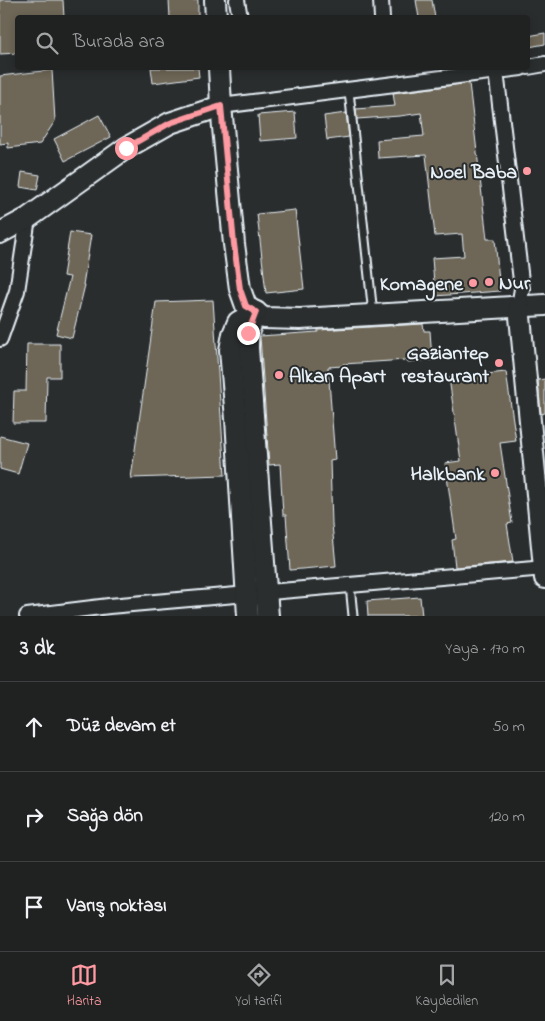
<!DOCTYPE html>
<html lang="tr">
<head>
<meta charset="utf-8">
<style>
	body { margin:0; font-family:"Indie Flower",sans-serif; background:#2d2f2f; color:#f1f3f6 }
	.stop { position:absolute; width:15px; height:15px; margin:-11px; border:4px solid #ff9aa2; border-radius:50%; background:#fff }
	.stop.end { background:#ff9aa2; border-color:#fff; box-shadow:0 1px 5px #0008 }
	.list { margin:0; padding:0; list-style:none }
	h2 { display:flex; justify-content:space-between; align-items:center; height:65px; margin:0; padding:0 20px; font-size:21px }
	h2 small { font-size:16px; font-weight:400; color:#a2a4a5 }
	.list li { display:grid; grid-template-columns:32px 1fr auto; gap:15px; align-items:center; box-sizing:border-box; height:90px; padding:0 20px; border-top:1px solid #3d3f40 }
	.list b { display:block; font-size:19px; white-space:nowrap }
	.list em { font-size:16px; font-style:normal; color:#a2a4a5 }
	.icon { flex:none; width:28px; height:28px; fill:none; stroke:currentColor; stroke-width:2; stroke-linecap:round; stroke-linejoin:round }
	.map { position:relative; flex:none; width:545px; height:616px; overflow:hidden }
	.search { position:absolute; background:#202222; box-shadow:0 2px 8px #0003; left:15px; right:15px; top:15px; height:55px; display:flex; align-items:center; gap:12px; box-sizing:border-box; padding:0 18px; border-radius:5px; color:#a2a4a5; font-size:19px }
	.sheet { height:335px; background:#202222 }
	nav { display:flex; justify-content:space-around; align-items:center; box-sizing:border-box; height:70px; border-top:1px solid #3d3f40; background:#202222; font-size:14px; color:#a2a4a5 }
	nav a { display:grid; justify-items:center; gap:2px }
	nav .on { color:#ff9aa2 }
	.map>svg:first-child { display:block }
</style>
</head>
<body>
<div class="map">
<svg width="545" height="616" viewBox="0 0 545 616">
	<rect width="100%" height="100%" fill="#2a2d2e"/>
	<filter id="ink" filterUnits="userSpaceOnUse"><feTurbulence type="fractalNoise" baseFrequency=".02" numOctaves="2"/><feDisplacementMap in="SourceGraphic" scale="10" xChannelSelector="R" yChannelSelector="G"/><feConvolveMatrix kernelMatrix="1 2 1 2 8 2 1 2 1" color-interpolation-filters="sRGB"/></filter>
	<g filter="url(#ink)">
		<g fill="#6e6656" stroke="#e8f1f8">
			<polygon points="0,0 63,0 64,18 18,18 18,53 0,54"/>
			<polygon points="169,0 198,0 198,18 170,18"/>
			<polygon points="416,0 432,0 435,18 419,18"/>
			<polygon points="545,33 545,44 529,47 528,36"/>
			<polygon points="151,68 198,68 199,77 153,83"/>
			<polygon points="52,70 55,121 40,144 8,148 8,143 0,144 0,76"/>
			<polygon points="469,83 487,239 495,239 500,291 435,296 432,258 464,256 462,234 435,236 426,155 378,158 377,140 424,136 421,113 400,116 357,119 356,109 395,106 393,93"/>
			<polygon points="295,112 297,138 260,141 258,115"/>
			<polygon points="346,113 349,137 327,140 324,116"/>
			<polygon points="99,115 111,137 65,161 54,139"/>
			<polygon points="22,172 40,175 37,190 20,187"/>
			<polygon points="295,210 304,289 266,293 257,214"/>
			<polygon points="70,232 91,235 83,285 85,285 72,338 56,334 70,277 63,276"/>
			<polygon points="213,300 225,475 131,478 156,302"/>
			<polygon points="423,324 424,331 430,331 432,360 407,362 406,360 343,364 343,366 328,367 335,460 330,461 332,524 336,566 290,570 286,515 283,515 280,464 269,465 260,336 318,332 318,330"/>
			<polygon points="27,344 60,344 60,377 47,377 46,423 13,423 14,391 26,391"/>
			<polygon points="506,372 516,441 500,443 512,523 507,524 513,562 455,567 452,540 456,539 445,463 461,461 449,378"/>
			<polygon points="545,379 545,413 541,414 538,380"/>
			<polygon points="0,436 27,443 18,474 0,469"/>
			<polygon points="420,597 422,616 368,616 367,601"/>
		</g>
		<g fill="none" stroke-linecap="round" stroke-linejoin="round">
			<defs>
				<g id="lane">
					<polyline points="349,91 373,314"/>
					<polyline points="350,585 353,616"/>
				</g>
				<g id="street">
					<polyline points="237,0 240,18"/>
					<polyline points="381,0 382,18"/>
					<polyline points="528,67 545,64"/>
					<polyline points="496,71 522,289 519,306"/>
					<path d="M221 106C321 94 421 80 521 68"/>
					<polyline points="0,339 17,291 28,218"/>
					<polyline points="27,616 109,606 545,568"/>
				</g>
				<g id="secondary">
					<polyline points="215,0 216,18"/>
					<polyline points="219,68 221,106 234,244 240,289 246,306 264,318 300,319 545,305"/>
					<polyline points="0,233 28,218 126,148 170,123 221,106"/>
					<polyline points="519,306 545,578"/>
					<polyline points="256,312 248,333 248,348 268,616"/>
					<polyline points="248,616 236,419 230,350 233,334 238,322 256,312"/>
				</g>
			</defs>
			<use href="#lane" stroke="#e8f1f8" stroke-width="11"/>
			<use href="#street" stroke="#e8f1f8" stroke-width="18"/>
			<use href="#secondary" stroke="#e8f1f8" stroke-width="24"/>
			<use href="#lane" stroke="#2a2d2e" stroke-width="7"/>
			<use href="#street" stroke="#2a2d2e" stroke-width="14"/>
			<use href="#secondary" stroke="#2a2d2e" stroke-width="20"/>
		</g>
	</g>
	<g fill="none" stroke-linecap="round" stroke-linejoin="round" filter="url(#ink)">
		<polyline stroke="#ff9aa2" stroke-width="6" points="126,148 170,123 221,106 234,244 240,289 246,306 256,312 248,333"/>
	</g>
	<g fill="#ff9aa2" stroke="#2a2d2e" stroke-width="2">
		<circle cx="527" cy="171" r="5"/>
		<circle cx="489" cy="282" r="5"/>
		<circle cx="473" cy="283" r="5"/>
		<circle cx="499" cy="363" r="5"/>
		<circle cx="279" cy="375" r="5"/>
		<circle cx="495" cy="473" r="5"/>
	</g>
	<g text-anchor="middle" stroke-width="4" stroke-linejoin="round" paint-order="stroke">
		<g font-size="20" font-weight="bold" fill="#e8f1f8" stroke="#2a2d2e" text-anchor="end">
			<text x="517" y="178">Noel Baba</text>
			<text x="499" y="289" text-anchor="start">Nur</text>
			<text x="463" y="290">Komagene</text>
			<text x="489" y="359">Gaziantep<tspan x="489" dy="23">restaurant</tspan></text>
			<text x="289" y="382" text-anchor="start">Alkan Apart</text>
			<text x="485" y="480">Halkbank</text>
		</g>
	</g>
</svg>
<div class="stop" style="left:126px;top:148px"></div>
<div class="stop end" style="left:248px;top:333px"></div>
<div class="search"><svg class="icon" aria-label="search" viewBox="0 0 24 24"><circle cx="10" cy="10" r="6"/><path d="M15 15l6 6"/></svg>Burada ara</div>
</div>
<section class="sheet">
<h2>3 dk<small>Yaya · 170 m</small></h2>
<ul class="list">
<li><svg class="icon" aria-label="ahead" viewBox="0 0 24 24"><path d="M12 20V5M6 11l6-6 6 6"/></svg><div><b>Düz devam et</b></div><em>50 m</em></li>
<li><svg class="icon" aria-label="right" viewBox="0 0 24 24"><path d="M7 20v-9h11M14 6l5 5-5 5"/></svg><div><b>Sağa dön</b></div><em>120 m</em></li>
<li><svg class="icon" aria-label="arrive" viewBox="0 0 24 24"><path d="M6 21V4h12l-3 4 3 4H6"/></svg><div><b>Varış noktası</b></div></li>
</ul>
</section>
<nav>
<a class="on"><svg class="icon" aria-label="map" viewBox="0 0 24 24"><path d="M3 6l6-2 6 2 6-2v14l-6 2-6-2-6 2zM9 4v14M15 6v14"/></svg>Harita</a>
<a><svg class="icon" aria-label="directions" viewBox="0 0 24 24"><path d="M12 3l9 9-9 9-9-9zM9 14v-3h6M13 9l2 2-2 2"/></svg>Yol tarifi</a>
<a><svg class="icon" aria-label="saved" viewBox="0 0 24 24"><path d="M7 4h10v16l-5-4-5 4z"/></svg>Kaydedilen</a>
</nav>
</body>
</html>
